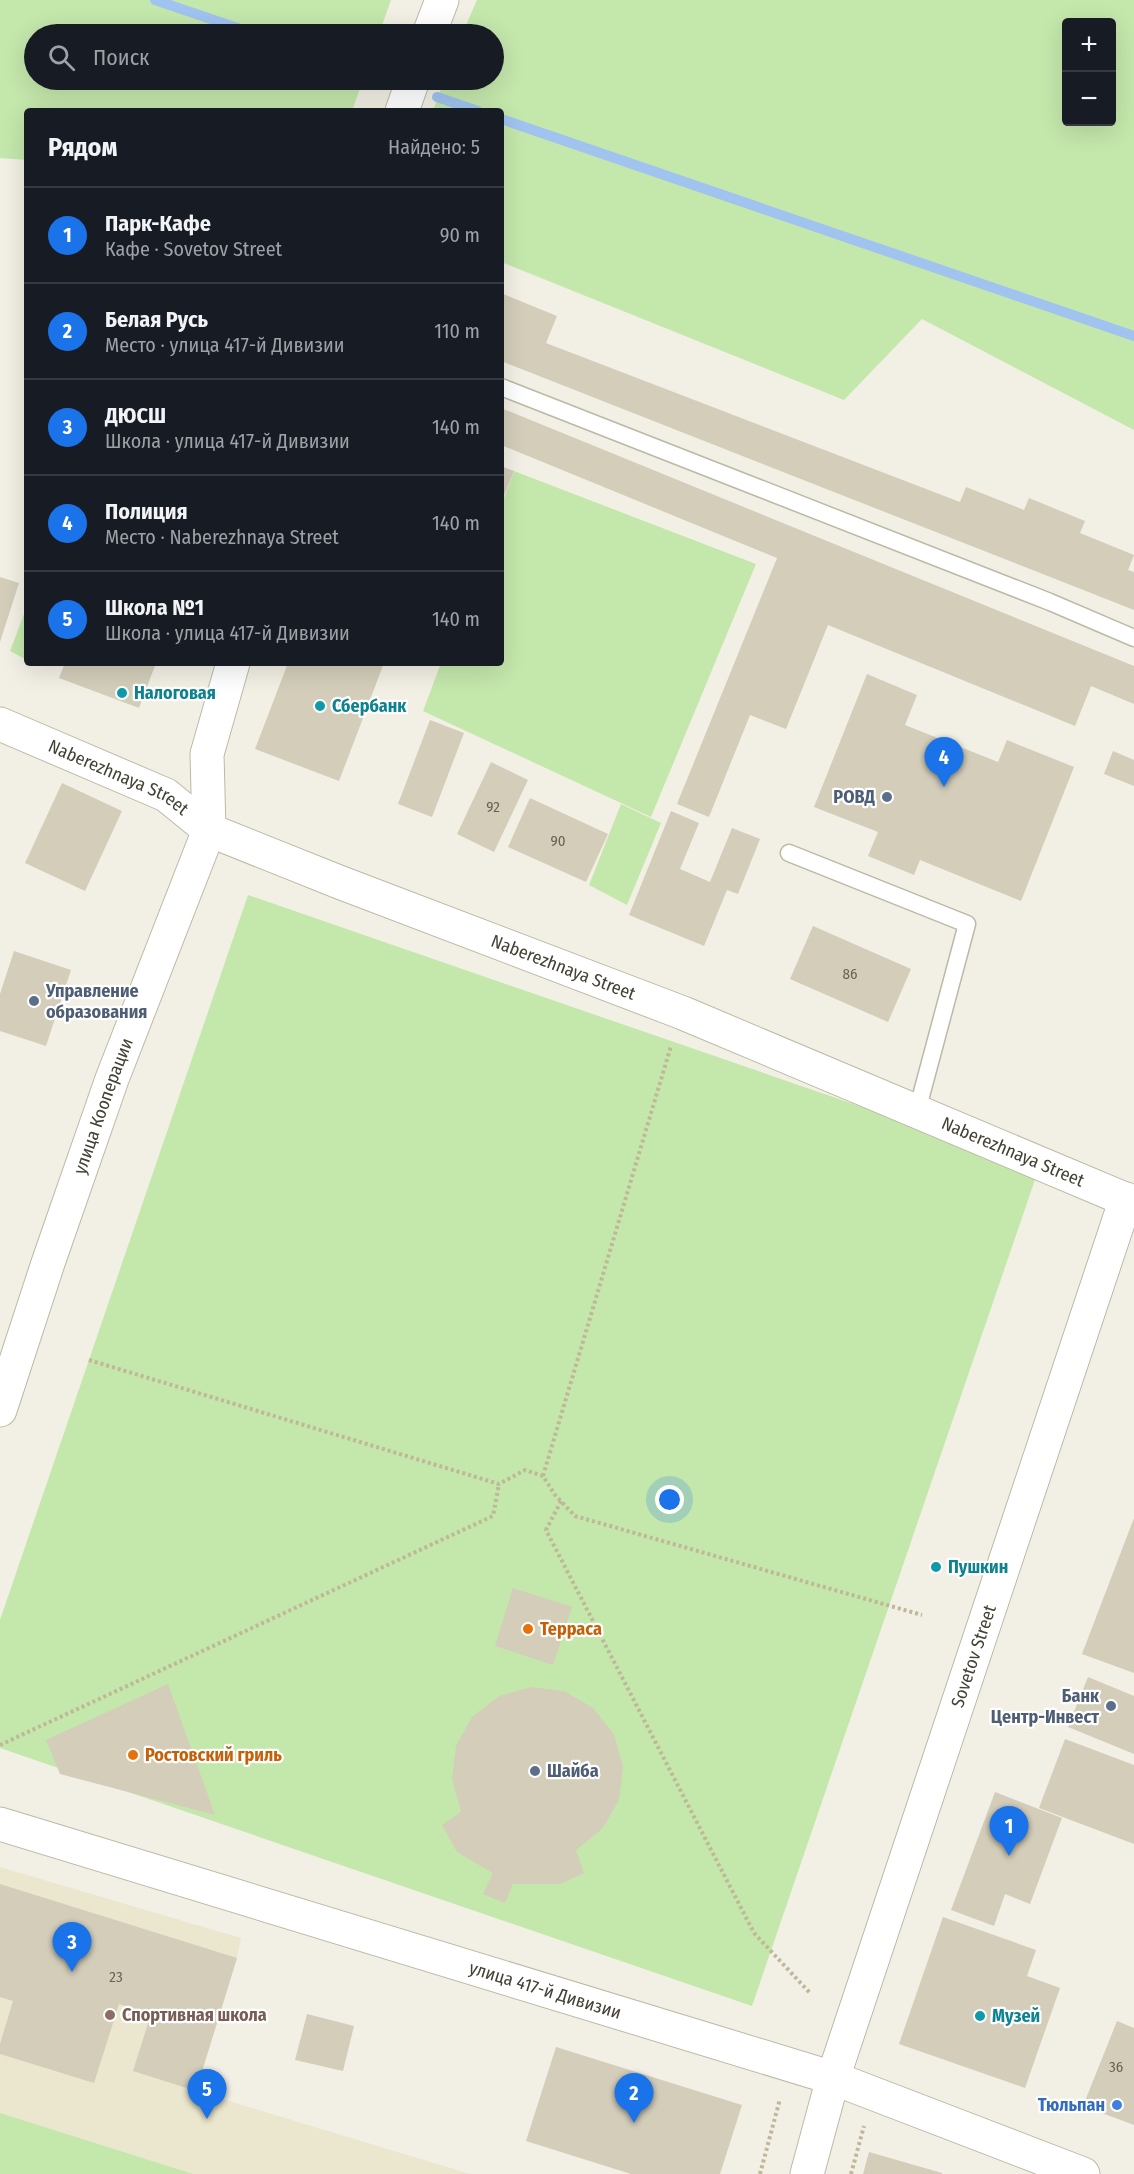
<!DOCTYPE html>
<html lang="ru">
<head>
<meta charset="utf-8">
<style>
	body { margin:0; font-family:"Fira Sans Condensed",sans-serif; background:#242831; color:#f1f3f6 }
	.controls { position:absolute; right:18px; top:18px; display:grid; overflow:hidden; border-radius:6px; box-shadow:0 6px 24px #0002 }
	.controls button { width:54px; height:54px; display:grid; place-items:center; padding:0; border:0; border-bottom:2px solid #363941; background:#171b24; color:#f1f3f6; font:30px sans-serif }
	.you { position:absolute; left:670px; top:1500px; width:21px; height:21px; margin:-15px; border:4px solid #fff; border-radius:50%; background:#1a73e8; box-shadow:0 0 0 9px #1a73e833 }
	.badge { display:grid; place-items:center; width:39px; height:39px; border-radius:50%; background:#1a73e8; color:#fff; font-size:20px; font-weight:700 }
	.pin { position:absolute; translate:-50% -50px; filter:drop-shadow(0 2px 3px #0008) }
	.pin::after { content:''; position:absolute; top:32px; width:21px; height:18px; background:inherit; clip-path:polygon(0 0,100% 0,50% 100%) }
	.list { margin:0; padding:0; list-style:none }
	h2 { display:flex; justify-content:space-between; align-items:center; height:78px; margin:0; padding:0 24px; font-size:26px }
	h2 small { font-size:20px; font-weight:400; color:#9ea1a6 }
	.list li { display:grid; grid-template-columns:39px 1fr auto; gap:18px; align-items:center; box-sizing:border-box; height:96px; padding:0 24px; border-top:2px solid #363941 }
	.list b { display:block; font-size:22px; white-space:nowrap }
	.list p { margin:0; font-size:20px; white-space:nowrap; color:#9ea1a6 }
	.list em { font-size:20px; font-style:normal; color:#9ea1a6 }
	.icon { flex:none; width:33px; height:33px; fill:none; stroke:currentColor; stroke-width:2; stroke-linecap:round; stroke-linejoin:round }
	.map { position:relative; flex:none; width:1134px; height:2174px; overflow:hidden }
	.search { position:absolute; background:#171b24; box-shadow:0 6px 24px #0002; left:24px; top:24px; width:480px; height:66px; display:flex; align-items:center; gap:15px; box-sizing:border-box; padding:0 21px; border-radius:33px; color:#9ea1a6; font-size:22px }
	.panel { position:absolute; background:#171b24; box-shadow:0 6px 24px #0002; left:24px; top:108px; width:480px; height:558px; border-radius:6px }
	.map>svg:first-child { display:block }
</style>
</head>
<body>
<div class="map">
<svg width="1134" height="2174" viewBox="0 0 1134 2174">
	<rect width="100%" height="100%" fill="#f2f0e4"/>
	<polygon fill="#ebe7ce" points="0,1867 241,1938 237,1958 196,2091 470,2174 0,2174"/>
	<g fill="#c4e7ac" fill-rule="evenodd">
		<polygon points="0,0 391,0 379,34 34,34 34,80 363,80 352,111 27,111 27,160 0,158"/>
		<path d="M477 0H1134V430L922 319 844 400 501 262V111H433L444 80H494V34H462ZM1066 22H1112V122H1066Z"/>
		<polygon points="514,471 756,564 651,817 423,711 441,663 501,663 501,506"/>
		<polygon points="27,606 27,660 10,651"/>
		<polygon points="621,804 661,823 627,905 589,885"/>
		<polygon points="248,895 1039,1168 752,2006 0,1748 0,1620"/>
		<polygon points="0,2113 193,2174 0,2174"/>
	</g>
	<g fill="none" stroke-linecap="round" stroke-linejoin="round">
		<g stroke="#a0c3ef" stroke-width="10">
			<polyline points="155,0 255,34"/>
			<polyline points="437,97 478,111"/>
			<polyline points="501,119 1134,336"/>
		</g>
	</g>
	<g fill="#d3cdba">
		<polygon points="501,293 557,316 546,343 960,502 966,487 1024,510 1029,498 1085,521 1080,533 1134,555 1128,570 1134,572 1134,610 501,361"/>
		<polygon points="501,408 1134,666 1134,704 1091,686 1075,726 828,625 786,729 750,715 709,817 677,804 777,558 501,445"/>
		<polygon points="501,466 514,471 501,503"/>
		<polygon points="0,577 19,583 0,642"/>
		<polygon points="65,663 156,663 139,708 59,678"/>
		<polygon points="288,663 384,663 339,781 255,749"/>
		<polygon points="867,674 917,695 905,725 998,762 1007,740 1074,767 1021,901 920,860 914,875 868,856 878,832 814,807"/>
		<polygon points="430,720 464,733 432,817 398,804"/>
		<polygon points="1113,751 1134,760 1134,786 1104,774"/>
		<polygon points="491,762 528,780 494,852 457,834"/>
		<polygon points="62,783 122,811 85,891 25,863"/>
		<polygon points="530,798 608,834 586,882 508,847"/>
		<polygon points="671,811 699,823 680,869 710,882 732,828 760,839 738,894 727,890 704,946 629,915"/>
		<polygon points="813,926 911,969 888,1022 790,979"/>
		<polygon points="14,951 71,970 46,1046 0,1031 0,994"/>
		<polygon points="1134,1518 1134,1673 1082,1654"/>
		<polygon points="513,1588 572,1607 553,1665 495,1646"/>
		<polygon points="1088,1677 1134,1696 1134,1754 1068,1727"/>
		<polygon points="168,1684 215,1815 60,1774 46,1740"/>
		<polygon points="531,1687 564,1691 593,1708 614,1734 623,1767 619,1800 602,1829 576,1850 584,1873 560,1884 513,1884 505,1903 483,1894 493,1873 457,1852 442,1825 461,1812 452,1779 456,1746 472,1717 499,1696"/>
		<polygon points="1065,1739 1134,1765 1134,1844 1039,1808"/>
		<polygon points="995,1792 1062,1818 1030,1904 1005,1894 994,1926 951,1910"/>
		<polygon points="0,1884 237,1958 196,2091 133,2071 151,2014 119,2004 94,2083 0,2054 0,2044 13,2001 0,1997"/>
		<polygon points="943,1917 1036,1950 1027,1976 1060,1988 1025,2088 899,2044"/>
		<polygon points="307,2014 354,2026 343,2071 295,2060"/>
		<polygon points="1117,2021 1134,2028 1134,2125 1083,2106"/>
		<polygon points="556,2047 742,2105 720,2174 631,2174 526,2141"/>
		<polygon points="869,2152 942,2173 942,2174 863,2174"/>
	</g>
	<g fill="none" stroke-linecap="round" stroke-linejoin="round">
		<defs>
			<g id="lane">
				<polyline points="501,387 1050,602 1134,638"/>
				<polyline points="789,853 967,924 917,1111"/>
			</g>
			<g id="street">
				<polyline points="429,34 442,0"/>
				<polyline points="402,111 413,80"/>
				<path id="s1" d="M0 724 166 795 209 830 339 882 683 1013 1134 1203"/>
				<path id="s2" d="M0 1410 48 1263 112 1079 209 830 207 754 233 663"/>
				<path id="s3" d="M0 1824 833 2078 1083 2174"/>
				<path id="s4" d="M807 2174 833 2078 1126 1199"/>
			</g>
		</defs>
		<use href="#lane" stroke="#bdb9a7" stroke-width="19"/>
		<use href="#street" stroke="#bdb9a7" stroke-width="35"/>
		<g stroke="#bfb798" stroke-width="4" stroke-dasharray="3 3" stroke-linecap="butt">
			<polyline points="89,1360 499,1484 525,1470 543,1476 555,1495 575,1516 922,1615"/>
			<polyline points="543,1476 671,1046"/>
			<polyline points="561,1501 546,1530 754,1933 810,1993"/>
			<polyline points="0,1745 493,1516 499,1484"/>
			<polyline points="760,2174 780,2099"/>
			<polyline points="851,2174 864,2126"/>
		</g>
		<use href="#lane" stroke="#fff" stroke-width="16"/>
		<use href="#street" stroke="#fff" stroke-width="33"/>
	</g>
	<g fill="#0f9aa8" stroke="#fff" stroke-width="2">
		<circle cx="122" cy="693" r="6"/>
		<circle cx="320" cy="706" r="6"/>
		<circle cx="936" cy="1567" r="6"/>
		<circle cx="980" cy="2016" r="6"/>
	</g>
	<g fill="#5c6f8a" stroke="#fff" stroke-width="2">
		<circle cx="887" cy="797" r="6"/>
		<circle cx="34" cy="1001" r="6"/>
		<circle cx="1111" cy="1706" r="6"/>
		<circle cx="535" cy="1771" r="6"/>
	</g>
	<g fill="#e8710a" stroke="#fff" stroke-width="2">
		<circle cx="528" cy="1629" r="6"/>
		<circle cx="133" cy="1755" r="6"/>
	</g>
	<circle fill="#8d6e63" stroke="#fff" stroke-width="2" cx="110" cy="2015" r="6"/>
	<circle fill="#3f7fe0" stroke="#fff" stroke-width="2" cx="1117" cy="2105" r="6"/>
	<g text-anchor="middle" stroke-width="4.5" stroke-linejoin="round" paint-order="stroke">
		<g font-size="15" fill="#686356">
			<text x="493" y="812">92</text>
			<text x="558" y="846">90</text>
			<text x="850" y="979">86</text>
			<text x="116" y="1982">23</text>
			<text x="1116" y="2072">36</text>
		</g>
		<g font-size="18" font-weight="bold" fill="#0d838f" stroke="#fff" text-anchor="start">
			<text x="134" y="699">Налоговая</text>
			<text x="332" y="712">Сбербанк</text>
			<text x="948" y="1573">Пушкин</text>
			<text x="992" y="2022">Музей</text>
		</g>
		<g font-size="18" fill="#444034" stroke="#fff">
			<text dy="6" stroke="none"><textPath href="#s1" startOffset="130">Naberezhnaya Street</textPath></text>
			<text dy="6" stroke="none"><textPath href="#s1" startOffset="616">Naberezhnaya Street</textPath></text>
			<text dy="6" stroke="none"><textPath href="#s2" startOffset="321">улица Кооперации</textPath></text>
			<text dy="6" stroke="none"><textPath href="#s1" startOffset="1102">Naberezhnaya Street</textPath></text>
			<text dy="6" stroke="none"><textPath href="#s4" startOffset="544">Sovetov Street</textPath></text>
			<text dy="6" stroke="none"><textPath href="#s3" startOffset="570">улица 417-й Дивизии</textPath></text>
		</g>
		<g font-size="18" font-weight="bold" fill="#4e5e75" stroke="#fff" text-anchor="end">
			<text x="875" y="803">РОВД</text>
			<text x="46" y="997" text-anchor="start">Управление<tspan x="46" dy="21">образования</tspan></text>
			<text x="1099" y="1702">Банк<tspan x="1099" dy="21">Центр-Инвест</tspan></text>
			<text x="547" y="1777" text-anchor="start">Шайба</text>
		</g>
		<g font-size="18" font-weight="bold" fill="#c56008" stroke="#fff" text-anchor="start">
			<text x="540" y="1635">Терраса</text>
			<text x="145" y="1761">Ростовский гриль</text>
		</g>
		<g font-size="18" font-weight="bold" fill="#785e54" stroke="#fff" text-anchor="start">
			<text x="122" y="2021">Спортивная школа</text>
		</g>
		<g font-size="18" font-weight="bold" fill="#366cbe" stroke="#fff" text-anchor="end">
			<text x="1105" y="2111">Тюльпан</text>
		</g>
	</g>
</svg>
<div class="controls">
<button>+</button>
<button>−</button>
</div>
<div class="you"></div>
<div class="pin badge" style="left:1009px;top:1856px">1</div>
<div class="pin badge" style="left:634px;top:2123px">2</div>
<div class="pin badge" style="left:72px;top:1972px">3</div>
<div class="pin badge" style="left:944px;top:787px">4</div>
<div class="pin badge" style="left:207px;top:2119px">5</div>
<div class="search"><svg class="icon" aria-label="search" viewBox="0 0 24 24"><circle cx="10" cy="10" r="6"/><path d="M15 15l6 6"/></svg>Поиск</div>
<section class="panel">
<h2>Рядом<small>Найдено: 5</small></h2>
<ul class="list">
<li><span class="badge">1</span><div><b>Парк-Кафе</b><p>Кафе · Sovetov Street</p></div><em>90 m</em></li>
<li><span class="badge">2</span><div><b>Белая Русь</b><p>Место · улица 417-й Дивизии</p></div><em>110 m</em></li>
<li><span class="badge">3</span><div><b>ДЮСШ</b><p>Школа · улица 417-й Дивизии</p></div><em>140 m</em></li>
<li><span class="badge">4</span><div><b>Полиция</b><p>Место · Naberezhnaya Street</p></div><em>140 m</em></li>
<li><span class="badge">5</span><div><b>Школа №1</b><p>Школа · улица 417-й Дивизии</p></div><em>140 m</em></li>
</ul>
</section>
</div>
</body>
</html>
